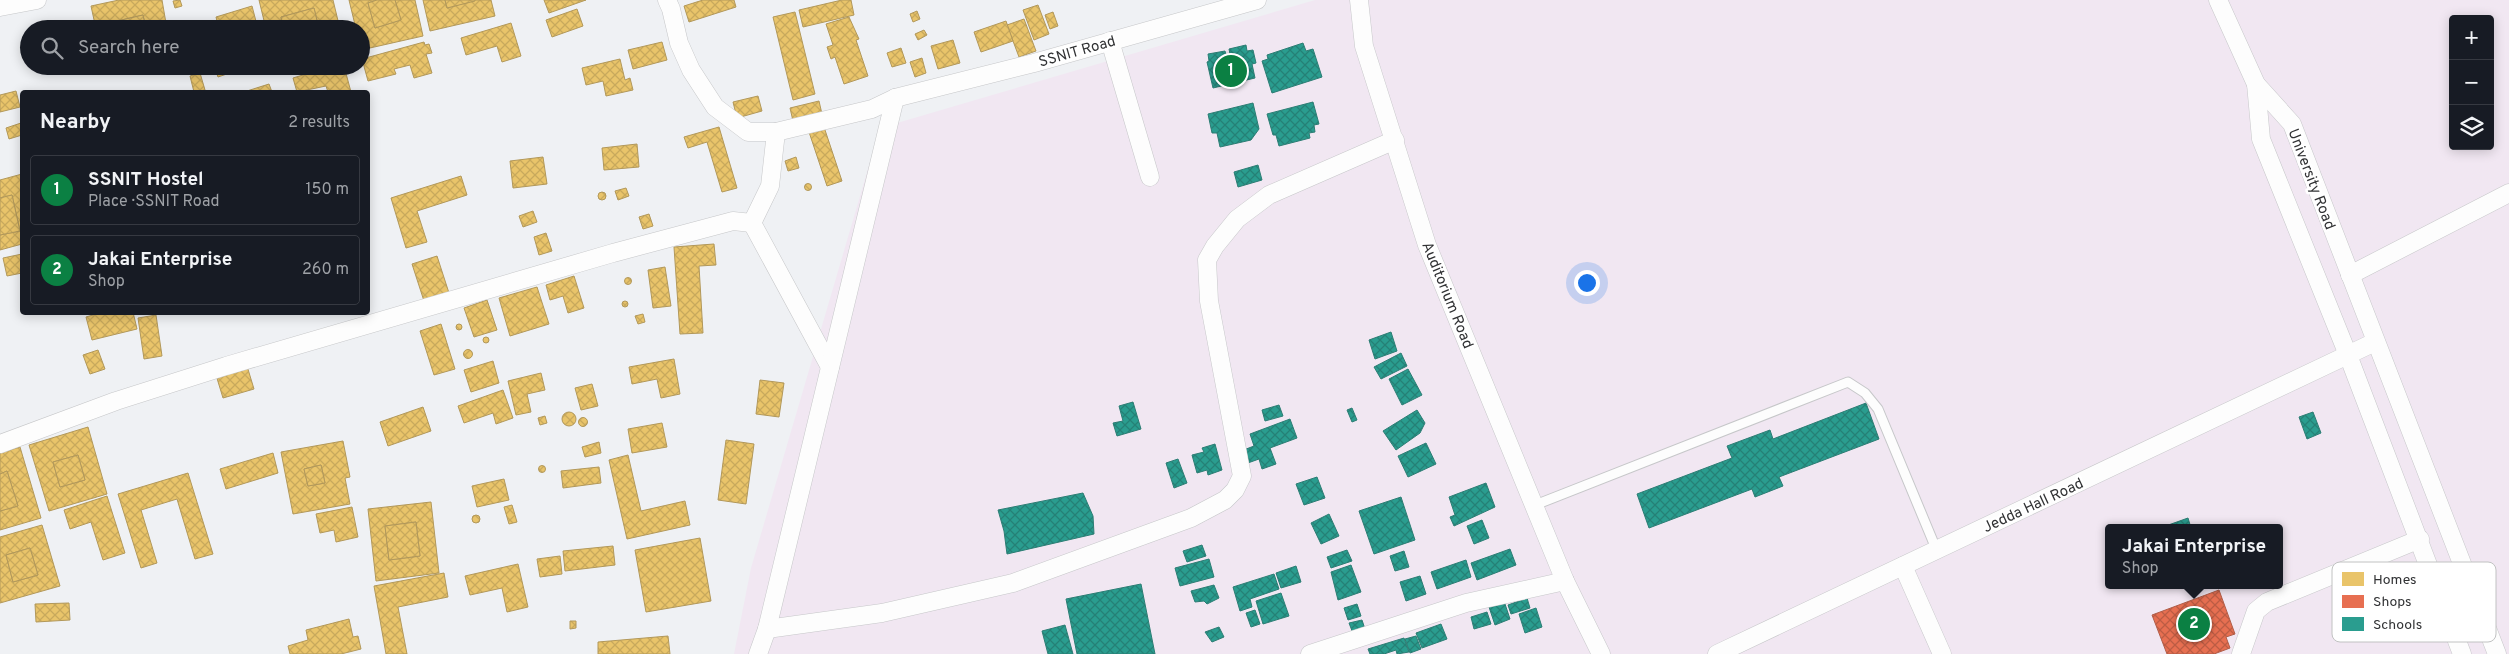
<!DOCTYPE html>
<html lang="en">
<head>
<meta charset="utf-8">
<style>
	body { margin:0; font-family:Overpass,sans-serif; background:#242831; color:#f1f3f6 }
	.controls { position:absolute; right:15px; top:15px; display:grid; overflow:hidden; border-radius:5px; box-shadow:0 2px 12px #0003 }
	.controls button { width:45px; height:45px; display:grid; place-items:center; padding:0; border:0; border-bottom:1px solid #363941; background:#171b24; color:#f1f3f6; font:25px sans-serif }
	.you { position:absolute; left:1586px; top:282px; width:18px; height:18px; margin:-12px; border:4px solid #fff; border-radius:50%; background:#1a73e8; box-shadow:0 0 0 8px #1a73e833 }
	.badge { display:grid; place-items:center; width:32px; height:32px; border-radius:50%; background:#0b8043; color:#fff; font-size:16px; font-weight:700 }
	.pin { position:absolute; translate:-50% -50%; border:2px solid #fff; box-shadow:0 1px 5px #0006 }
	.popup { position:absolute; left:2105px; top:524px; width:178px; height:65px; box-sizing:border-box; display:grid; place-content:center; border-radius:5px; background:#171b24; filter:drop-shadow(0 1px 4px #0005); font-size:16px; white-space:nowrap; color:#9ea1a6 }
	.popup b { font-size:19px; color:#f1f3f6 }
	.popup::after { content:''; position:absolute; left:50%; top:100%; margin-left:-10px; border:10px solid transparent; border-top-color:#171b24 }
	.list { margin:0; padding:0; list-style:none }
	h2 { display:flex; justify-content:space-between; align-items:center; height:65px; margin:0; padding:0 20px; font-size:21px }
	h2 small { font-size:16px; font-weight:400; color:#9ea1a6 }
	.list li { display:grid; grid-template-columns:32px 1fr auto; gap:15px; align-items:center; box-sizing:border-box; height:70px; margin:0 10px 10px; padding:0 10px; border:1px solid #363941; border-radius:5px }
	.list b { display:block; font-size:19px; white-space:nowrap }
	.list p { margin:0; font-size:16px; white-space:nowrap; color:#9ea1a6 }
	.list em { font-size:16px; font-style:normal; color:#9ea1a6 }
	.icon { flex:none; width:28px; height:28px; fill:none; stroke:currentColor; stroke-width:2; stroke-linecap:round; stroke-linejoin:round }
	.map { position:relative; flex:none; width:2509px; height:654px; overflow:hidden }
	.search { position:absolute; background:#171b24; box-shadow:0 2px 12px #0003; left:20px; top:20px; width:350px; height:55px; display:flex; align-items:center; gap:12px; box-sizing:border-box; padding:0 18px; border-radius:28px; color:#9ea1a6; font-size:19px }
	.panel { position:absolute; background:#171b24; box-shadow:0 2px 12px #0003; left:20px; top:90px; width:350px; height:225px; border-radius:5px }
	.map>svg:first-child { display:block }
</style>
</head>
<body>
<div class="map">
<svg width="2509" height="654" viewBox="0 0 2509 654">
	<defs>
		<pattern id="homes-cross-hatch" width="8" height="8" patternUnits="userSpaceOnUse" patternTransform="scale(1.25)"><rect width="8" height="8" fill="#e9c46a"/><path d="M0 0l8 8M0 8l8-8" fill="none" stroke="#c8a95c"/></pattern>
		<pattern id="shops-cross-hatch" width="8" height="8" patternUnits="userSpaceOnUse" patternTransform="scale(1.25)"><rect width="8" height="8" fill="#e76f51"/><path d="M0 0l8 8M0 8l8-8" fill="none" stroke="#bc5c44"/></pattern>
		<pattern id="schools-cross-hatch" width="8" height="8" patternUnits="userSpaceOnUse" patternTransform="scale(1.25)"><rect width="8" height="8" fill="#2a9d8f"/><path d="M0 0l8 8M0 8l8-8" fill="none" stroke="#258176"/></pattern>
	</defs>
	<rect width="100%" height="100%" fill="#eff1f4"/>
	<path fill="#f1e7f2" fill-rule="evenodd" d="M1315 0H2509V654H734L751 568 880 128ZM2453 19H2490V146H2453ZM2109 528H2279V585H2109Z"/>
	<g fill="url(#homes-cross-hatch)" stroke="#b2985a" fill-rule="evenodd">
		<polygon points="119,0 162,0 167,29 146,29 143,15 113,22 115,29 96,29 91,6"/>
		<polygon points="180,0 182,6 175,8 173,1"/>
		<polygon points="259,0 333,0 340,29 319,29 314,8 281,17 284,29 266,29"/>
		<polygon points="349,0 377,0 368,3 375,28 401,20 395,0 415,0 423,36 361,50 361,29 356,29"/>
		<polygon points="377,0 395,0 401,20 375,28 368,3"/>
		<polygon points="423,0 445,0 447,8 475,0 491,0 495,16 430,31"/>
		<polygon points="445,0 475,0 475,1 447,8"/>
		<polygon points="544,0 586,0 549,13"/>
		<polygon points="703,0 734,0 736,7 689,22 684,6"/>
		<polygon points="842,0 851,0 854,15 803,27 799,10"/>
		<polygon points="1038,5 1049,34 1034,40 1023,10"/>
		<polygon points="252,6 258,29 219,29 216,17"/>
		<polygon points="314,8 319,29 284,29 281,17"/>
		<polygon points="577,9 583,26 552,37 546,20"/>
		<polygon points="917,11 920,19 913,22 910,14"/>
		<polygon points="795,12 815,94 793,100 773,17"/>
		<polygon points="1053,12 1058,26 1050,29 1045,15"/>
		<polygon points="143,15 146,29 115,29 113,22"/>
		<polygon points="849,17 859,39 856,40 868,76 844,84 835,57 831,59 827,47 833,45 826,24"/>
		<polygon points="1024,19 1036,51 1019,57 1007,25"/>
		<polygon points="192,21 194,29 179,29 178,26"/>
		<polygon points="1006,21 1013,41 981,52 974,32"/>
		<polygon points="511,23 521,56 502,62 497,46 466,55 461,38"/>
		<polygon points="924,30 927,35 918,40 915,34"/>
		<polygon points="953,40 960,63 938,69 931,46"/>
		<polygon points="424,42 425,45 429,44 432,53 426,54 432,73 414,78 410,65 394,69 396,74 368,81 362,59"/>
		<polygon points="662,42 667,60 633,69 628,50"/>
		<polygon points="901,48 906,63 892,67 887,53"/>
		<polygon points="922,58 926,73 915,77 910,62"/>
		<polygon points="620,59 625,80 630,78 633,90 606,96 603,81 586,85 582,68"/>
		<polygon points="214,66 250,66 218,77"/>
		<polygon points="332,66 344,66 351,92 328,92 326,86 297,92 293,78"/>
		<polygon points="200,73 205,90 194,92 190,76"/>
		<polygon points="269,84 272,92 247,92 247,91"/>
		<polygon points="16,91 20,107 0,112 0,95"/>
		<polygon points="758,96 762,111 737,118 733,102"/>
		<polygon points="819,101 822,114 793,121 790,108"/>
		<polygon points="21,123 22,135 9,139 6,128"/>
		<polygon points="823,124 842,181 827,186 808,129"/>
		<polygon points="719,127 737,188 722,192 707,142 688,148 684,137"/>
		<polygon points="637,144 639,167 604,170 602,148"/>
		<polygon points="543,157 547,184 513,188 510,161"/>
		<polygon points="796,157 799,168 788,171 785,161"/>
		<polygon points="22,174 22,244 0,250 0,235 20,231 12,195 0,198 0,180"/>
		<polygon points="461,176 467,195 417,211 427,242 406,248 391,198"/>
		<circle cx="808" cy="187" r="3.5"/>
		<polygon points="626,188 629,196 618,200 615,191"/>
		<circle cx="602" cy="196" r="4"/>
		<polygon points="12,195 20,231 0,235 0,198"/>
		<polygon points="533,211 537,222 523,227 519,216"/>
		<polygon points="649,214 653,226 643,229 639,217"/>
		<polygon points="546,233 552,251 539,255 534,237"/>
		<polygon points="714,244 716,265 699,266 703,333 680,334 674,247"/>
		<polygon points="22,254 22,273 7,276 3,258"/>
		<polygon points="437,256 449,293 424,301 412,264"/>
		<polygon points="665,267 671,306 653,308 648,270"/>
		<polygon points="574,276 584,308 568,313 563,296 550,300 546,285"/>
		<circle cx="628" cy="281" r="3.5"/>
		<polygon points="537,287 549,324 510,336 499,298"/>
		<polygon points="487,300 497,330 474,337 464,308"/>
		<circle cx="625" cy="304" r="3"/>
		<polygon points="103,312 133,312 137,329 92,340 86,317"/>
		<polygon points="643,314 645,322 638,324 635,316"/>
		<polygon points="156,315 162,356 144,359 138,318"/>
		<circle cx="459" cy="327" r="3"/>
		<polygon points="441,324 455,369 434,375 420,331"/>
		<circle cx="486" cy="340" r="3"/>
		<circle cx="468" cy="354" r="4.5"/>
		<polygon points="98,350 105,369 90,374 83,355"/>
		<polygon points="674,359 680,394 661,398 657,379 632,384 629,367"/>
		<polygon points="493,361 499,383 471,392 464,370"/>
		<polygon points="247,366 254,389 223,398 216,375"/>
		<polygon points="541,373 545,390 527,394 531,412 516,415 508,381"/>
		<polygon points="760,380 784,383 779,417 756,414"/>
		<polygon points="592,384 598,406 581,410 575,388"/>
		<polygon points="503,390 513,418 496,424 493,413 464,423 458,406"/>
		<polygon points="423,407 431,431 388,446 380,422"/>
		<circle cx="569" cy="419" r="7"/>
		<polygon points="545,416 547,423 540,425 538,418"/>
		<circle cx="583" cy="422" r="4.5"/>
		<polygon points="662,423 667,447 632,453 628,429"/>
		<path d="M88 427 107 494 49 511 29 445ZM78 455 85 480 60 487 53 462Z"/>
		<polygon points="726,440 754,444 746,504 718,500"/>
		<path d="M343 441 350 477 345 478 350 504 293 514 281 452ZM321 465 325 483 308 486 304 469Z"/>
		<polygon points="599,442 601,453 585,457 582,447"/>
		<polygon points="20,447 41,518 0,530 0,511 18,506 7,471 0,474 0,453"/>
		<polygon points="273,453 278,473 226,489 220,469"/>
		<polygon points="78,455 85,480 60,487 53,462"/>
		<polygon points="628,455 641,511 685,501 690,525 627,539 609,460"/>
		<polygon points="321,465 325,483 308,486 304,469"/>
		<circle cx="542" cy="469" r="3.5"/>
		<polygon points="599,467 601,483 563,488 561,471"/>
		<polygon points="7,471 18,506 0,511 0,474"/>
		<polygon points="188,473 213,554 195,559 177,499 141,510 157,563 141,568 118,494"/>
		<polygon points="504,479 509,500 477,507 472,486"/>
		<polygon points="107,496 125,553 103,560 91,522 70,529 64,510"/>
		<path d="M431 502 439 573 376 581 368 509ZM416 522 420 556 389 560 385 526Z"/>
		<polygon points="512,505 517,522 509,524 504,507"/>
		<polygon points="352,507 358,537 336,542 334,530 320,533 316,514"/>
		<circle cx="476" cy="519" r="4"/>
		<polygon points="416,522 420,556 389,560 385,526"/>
		<path d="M42 525 60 586 0 603V537ZM30 548 38 575 13 582 6 555Z"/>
		<polygon points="700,538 711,601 646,612 635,550"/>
		<polygon points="613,546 615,565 565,571 563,551"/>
		<polygon points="30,548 38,575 13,582 6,555"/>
		<polygon points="560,556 562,574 540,577 537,559"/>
		<polygon points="518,564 528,607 507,612 502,588 470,595 465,576"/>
		<polygon points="444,573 448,597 398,607 407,654 386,654 374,586"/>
		<polygon points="69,603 70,620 36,622 35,604"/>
		<polygon points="349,619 353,637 358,636 361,649 341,654 290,654 288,646 308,640 306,630"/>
		<polygon points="570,621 576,621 576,628 570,629"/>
		<polygon points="668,636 670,654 598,654 598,642"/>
	</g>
	<polygon fill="url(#shops-cross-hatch)" stroke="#b05d48" points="2219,590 2235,634 2226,637 2230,648 2214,654 2167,654 2152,615"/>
	<g fill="url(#schools-cross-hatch)" stroke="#2c7d74">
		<polygon points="1303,43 1306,51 1313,49 1322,77 1272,93 1262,61 1268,59 1267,55"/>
		<polygon points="1246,45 1247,51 1253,50 1256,63 1252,64 1255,78 1213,88 1207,62 1209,61 1208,54 1225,51 1226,55 1230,54 1229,49"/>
		<polygon points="1313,102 1319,124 1314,125 1315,132 1309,133 1310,138 1279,146 1276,135 1273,135 1267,114"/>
		<polygon points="1253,103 1259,129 1251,140 1220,147 1217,133 1212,133 1208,114"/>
		<polygon points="1258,165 1262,180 1238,187 1234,172"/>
		<polygon points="1391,332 1397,351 1375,359 1369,340"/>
		<polygon points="1401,353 1407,366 1381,379 1374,367"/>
		<polygon points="1408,369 1422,395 1402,405 1389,379"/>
		<polygon points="1133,402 1141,429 1117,436 1113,423 1123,421 1119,406"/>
		<polygon points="1866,403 1879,439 1779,477 1783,486 1755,497 1752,489 1649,528 1637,494 1732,458 1727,446 1770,430 1773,439"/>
		<polygon points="1279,405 1283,416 1265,421 1262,410"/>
		<polygon points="1352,408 1357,420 1352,422 1347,410"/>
		<polygon points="1417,410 1425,423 1420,433 1396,450 1383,431"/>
		<polygon points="2313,412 2321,433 2307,439 2299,417"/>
		<polygon points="1290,419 1297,438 1270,448 1276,464 1262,469 1259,459 1245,464 1241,451 1254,446 1250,434"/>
		<polygon points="1426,443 1436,464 1408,477 1398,456"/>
		<polygon points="1215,444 1222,470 1208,475 1207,470 1197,473 1192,455 1204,452 1202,448"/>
		<polygon points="1178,459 1187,483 1174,488 1166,463"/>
		<polygon points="1317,477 1325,498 1304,505 1296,484"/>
		<polygon points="1486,483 1495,507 1454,526 1450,517 1455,515 1449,497"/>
		<polygon points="1083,493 1093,516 1094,534 1007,554 1004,531 998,510"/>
		<polygon points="1401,497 1415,540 1374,554 1359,511"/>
		<polygon points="1329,514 1339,536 1321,544 1311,523"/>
		<polygon points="2188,518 2191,528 2160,528"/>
		<polygon points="1482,520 1489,538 1474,544 1467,526"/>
		<polygon points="1202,545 1206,556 1187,562 1183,551"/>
		<polygon points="1510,549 1516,565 1477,580 1471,563"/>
		<polygon points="1347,550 1352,561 1331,568 1327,557"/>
		<polygon points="1404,551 1409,567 1395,571 1390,556"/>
		<polygon points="1209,559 1214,577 1180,586 1175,568"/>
		<polygon points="1466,560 1471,577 1437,589 1431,572"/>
		<polygon points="1351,565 1361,592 1338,600 1331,572"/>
		<polygon points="1296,566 1301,582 1281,588 1276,573"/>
		<polygon points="1274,574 1279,589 1250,599 1252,607 1240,611 1233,587"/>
		<polygon points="1420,576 1426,594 1406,601 1400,582"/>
		<polygon points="1141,584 1155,654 1077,654 1066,599"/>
		<polygon points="1214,585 1219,598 1207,604 1204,601 1195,602 1191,591"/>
		<polygon points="1281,593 1289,616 1263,624 1256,601"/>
		<polygon points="1527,598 1530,608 1511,614 1508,605"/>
		<polygon points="1504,601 1510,619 1495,625 1489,607"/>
		<polygon points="1357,604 1361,616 1348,620 1344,608"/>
		<polygon points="1536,608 1542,627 1525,633 1519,614"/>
		<polygon points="1255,610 1260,624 1251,627 1246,613"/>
		<polygon points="1487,612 1491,624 1474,629 1471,617"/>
		<polygon points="1362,620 1366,632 1354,636 1349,623"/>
		<polygon points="1441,624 1447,639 1422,648 1416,633"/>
		<polygon points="1065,625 1073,654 1048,654 1042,631"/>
		<polygon points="1219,627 1224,637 1212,642 1205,632"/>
		<polygon points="1416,636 1421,649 1410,653 1405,639"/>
		<polygon points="1404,638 1409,652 1397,654 1396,650 1384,654 1370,654 1368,649"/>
	</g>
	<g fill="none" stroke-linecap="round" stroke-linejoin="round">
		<defs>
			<polyline id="service" points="1535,505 1848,382 1865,393 1878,409 1937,551"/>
			<g id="minor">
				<polyline points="667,0 671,9 679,43 691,70 715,107 748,132 776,132 872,109 895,98 1034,63 1257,0"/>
				<polyline points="1359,0 1364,46 1427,245 1565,581 1601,654"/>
				<polyline points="2218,0 2256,84 2292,124 2497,654"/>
				<polyline points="0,7 37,0"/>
				<polyline points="1110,41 1150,177"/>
				<polyline points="2256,84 2261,139 2348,355 2462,654"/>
				<polyline points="752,223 830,367"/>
				<polyline points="752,223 770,186 776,132"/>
				<polyline points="2350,275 2509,193"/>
				<polyline points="0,444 116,401 226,366 613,253 733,221 752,223"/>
				<polyline points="1903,566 1942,654"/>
				<polyline points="767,629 882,613 1013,583 1191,518 1225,500 1235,490 1242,476 1209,301 1207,260 1215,246 1237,219 1269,195 1395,140"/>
				<polyline points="758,654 767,629 895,98"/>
				<polyline points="1310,654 1466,603 1565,581"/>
				<polyline points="1717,654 2375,342"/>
				<polyline points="2241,654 2256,611 2267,602 2420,539"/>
			</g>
		</defs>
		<use href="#service" stroke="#c6c7c9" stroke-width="11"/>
		<use href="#minor" stroke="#c6c7c9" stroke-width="19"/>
		<use href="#service" stroke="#fdfdfd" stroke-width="9"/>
		<use href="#minor" stroke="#fdfdfd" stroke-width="18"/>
	</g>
	<g text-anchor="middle" stroke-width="5" stroke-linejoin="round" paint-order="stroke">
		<g font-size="15" fill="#313234" stroke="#fff">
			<text transform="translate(1077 51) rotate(-16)" y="5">SSNIT Road</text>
			<text transform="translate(2312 179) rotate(69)" y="5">University Road</text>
			<text transform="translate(1448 295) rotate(68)" y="5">Auditorium Road</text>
			<text transform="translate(2033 505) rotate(-25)" y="5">Jedda Hall Road</text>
		</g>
	</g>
	<rect x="2332" y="562" width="164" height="80" rx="8" fill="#fff" stroke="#c1c2c2" stroke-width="1"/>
	<rect x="2342" y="572" width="22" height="14" fill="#e9c46a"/>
	<rect x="2342" y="595" width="22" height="13" fill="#e76f51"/>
	<rect x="2342" y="617" width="22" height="14" fill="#2a9d8f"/>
	<g font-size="14" fill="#313234">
		<text x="2373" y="584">Homes</text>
		<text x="2373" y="606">Shops</text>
		<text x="2373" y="629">Schools</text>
	</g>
</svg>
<div class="controls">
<button>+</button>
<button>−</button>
<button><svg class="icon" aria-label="layers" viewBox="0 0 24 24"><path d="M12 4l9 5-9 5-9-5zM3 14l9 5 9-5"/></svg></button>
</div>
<div class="you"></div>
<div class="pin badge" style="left:1231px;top:71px">1</div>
<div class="pin badge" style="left:2194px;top:624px">2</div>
<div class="popup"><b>Jakai Enterprise</b>Shop</div>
<div class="search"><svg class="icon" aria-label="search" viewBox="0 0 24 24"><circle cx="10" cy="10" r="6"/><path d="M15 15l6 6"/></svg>Search here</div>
<section class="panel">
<h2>Nearby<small>2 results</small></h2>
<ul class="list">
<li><span class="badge">1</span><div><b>SSNIT Hostel</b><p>Place · SSNIT Road</p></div><em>150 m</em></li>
<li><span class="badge">2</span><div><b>Jakai Enterprise</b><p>Shop</p></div><em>260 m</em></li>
</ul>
</section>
</div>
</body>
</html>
